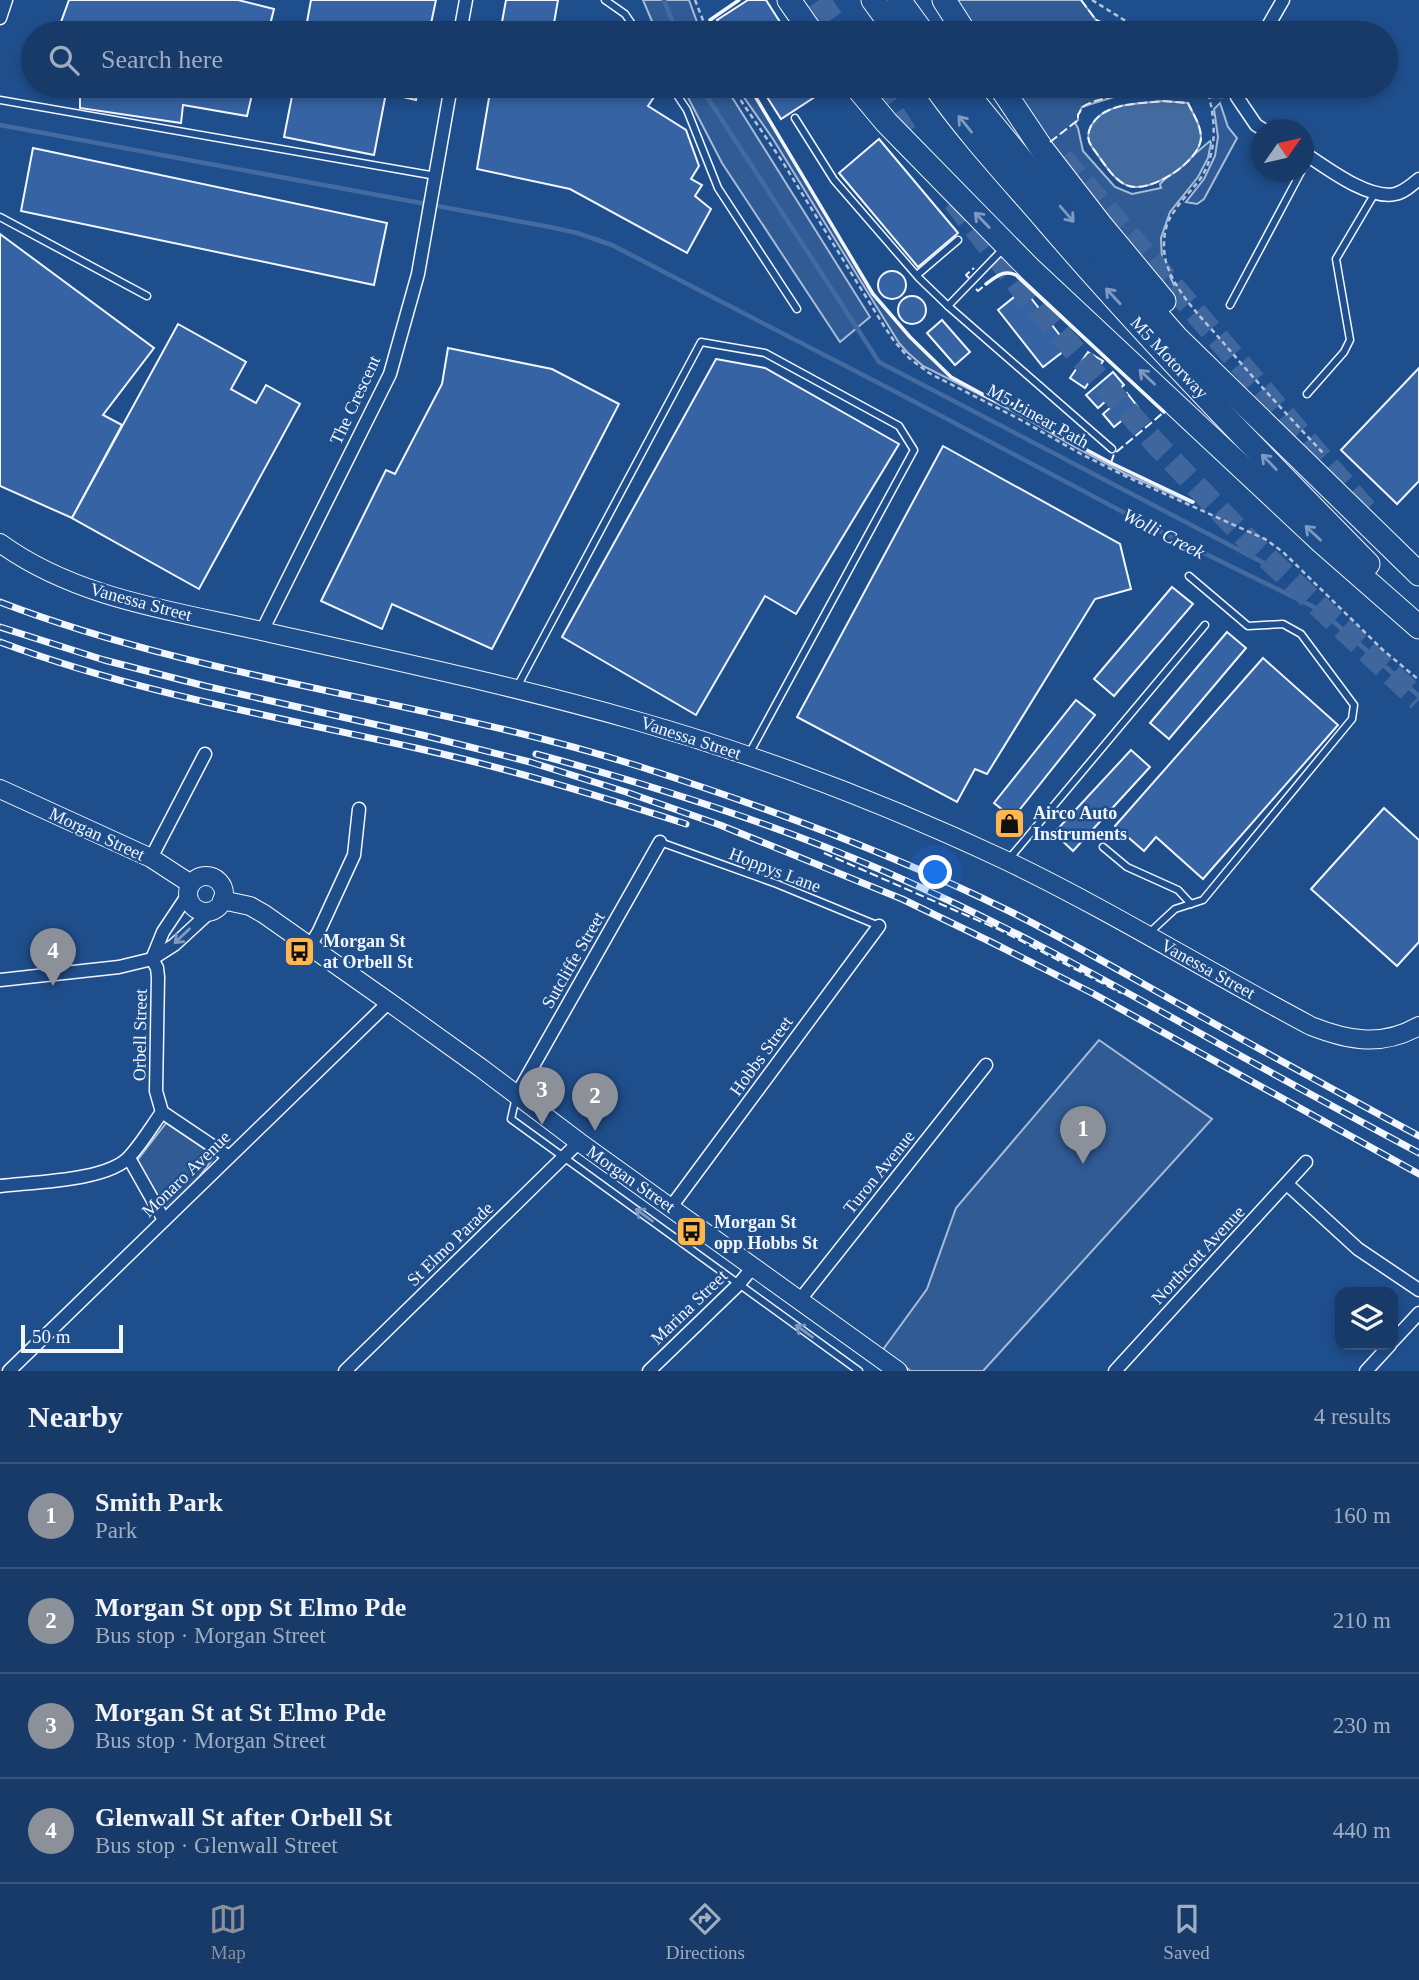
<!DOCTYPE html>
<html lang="en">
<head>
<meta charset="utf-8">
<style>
	body { margin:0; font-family:"Times New Roman",serif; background:#20416f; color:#f1f3f6 }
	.controls { position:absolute; right:21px; bottom:21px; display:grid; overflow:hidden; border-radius:14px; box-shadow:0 4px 10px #0003 }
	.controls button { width:63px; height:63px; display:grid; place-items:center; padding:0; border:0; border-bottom:2px solid #36547d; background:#173a69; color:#f1f3f6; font:35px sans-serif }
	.compass { position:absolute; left:1251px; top:119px; width:63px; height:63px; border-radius:50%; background:#173a69; box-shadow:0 4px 10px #0003; rotate:56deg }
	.scale { position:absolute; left:21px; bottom:18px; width:102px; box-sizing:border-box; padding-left:7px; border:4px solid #f2f6ff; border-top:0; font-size:19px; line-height:24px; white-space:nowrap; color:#f2f6ff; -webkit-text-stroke:5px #1f4e8c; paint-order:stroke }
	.you { position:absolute; left:936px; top:873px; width:24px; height:24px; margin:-18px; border:5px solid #fff; border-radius:50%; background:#1a73e8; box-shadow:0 0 0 10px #1a73e833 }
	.badge { display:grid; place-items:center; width:46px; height:46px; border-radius:50%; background:#8c9099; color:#fff; font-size:23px; font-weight:700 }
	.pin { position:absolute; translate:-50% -58px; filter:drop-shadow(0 2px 4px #0008) }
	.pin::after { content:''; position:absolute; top:37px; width:24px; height:21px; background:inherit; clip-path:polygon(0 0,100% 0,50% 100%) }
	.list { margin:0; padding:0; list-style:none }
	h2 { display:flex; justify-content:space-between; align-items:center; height:91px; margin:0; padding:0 28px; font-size:30px }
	h2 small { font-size:23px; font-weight:400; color:#9eadc0 }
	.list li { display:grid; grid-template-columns:46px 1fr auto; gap:21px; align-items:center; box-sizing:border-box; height:105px; padding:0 28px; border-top:2px solid #36547d }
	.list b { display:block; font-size:26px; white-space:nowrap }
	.list p { margin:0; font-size:23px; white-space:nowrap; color:#9eadc0 }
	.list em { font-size:23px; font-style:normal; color:#9eadc0 }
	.icon { flex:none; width:38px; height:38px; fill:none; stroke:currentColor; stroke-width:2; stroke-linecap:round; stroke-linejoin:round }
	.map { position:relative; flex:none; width:1419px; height:1371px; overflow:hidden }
	.search { position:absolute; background:#173a69; box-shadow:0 4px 10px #0003; left:21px; right:21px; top:21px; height:77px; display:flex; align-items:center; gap:18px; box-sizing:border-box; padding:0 24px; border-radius:38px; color:#9eadc0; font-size:26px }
	.sheet { height:511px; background:#173a69 }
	nav { display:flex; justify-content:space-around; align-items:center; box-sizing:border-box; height:98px; border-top:2px solid #36547d; background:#173a69; font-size:19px; color:#9eadc0 }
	nav a { display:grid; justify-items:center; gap:4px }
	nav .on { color:#8c9099 }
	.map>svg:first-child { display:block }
</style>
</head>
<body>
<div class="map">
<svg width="1419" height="1371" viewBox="0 0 1419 1371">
	<rect width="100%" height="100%" fill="#1f4e8c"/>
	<g fill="#305b95" stroke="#a8bbd7" stroke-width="2">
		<polygon points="643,0 689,0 701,33 657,33"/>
		<polygon points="953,0 1081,0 1096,20 1126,33 975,33"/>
		<polygon points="682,86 725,86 870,317 840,342 722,163"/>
		<polygon points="736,86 749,86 873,294 910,337 951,377 995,401 1023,406 1046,428 1111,463 1193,502 1192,503 1126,474 1071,445 1022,416 923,366 907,352 899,343 773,139"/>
		<polygon points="1009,86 1189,86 1183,89 1114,97 1091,104 1082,107 1078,115 1078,120 1075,123 1078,128 1083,151 1115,187 1132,194 1161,188 1160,184 1164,180 1210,141 1211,143 1208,158 1198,177 1170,212 1161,238 1162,259 1175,287 1175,297 1122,235 1042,132"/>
		<polygon points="1220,103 1228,127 1237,138 1204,199 1197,204 1186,202 1204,179 1215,156 1218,137 1214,109"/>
		<polygon points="1099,1040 1212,1119 983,1371 911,1371 882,1351 927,1289 956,1208"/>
		<polygon points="166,1123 215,1156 199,1177 166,1212 136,1162"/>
	</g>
	<path fill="#446ba0" stroke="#a8bbd7" stroke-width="2" d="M1163 101 1188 103C1193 114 1201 125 1201 138 1200 161 1152 193 1129 186 1114 182 1102 160 1092 147 1087 140 1087 134 1091 126 1104 102 1139 104 1163 101Z"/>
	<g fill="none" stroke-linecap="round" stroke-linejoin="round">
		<g stroke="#446ba0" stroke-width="4.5">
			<polyline points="664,0 677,33"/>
			<polyline points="700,86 879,362 1264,563"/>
			<polyline points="0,125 550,227 577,233 612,245 894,391 1157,530 1320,610 1419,696"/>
		</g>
	</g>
	<g fill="#3563a3" stroke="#f2f6ff" stroke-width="2">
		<polygon points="69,0 238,0 274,9 268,33 57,33"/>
		<polygon points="311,0 436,0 429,33 305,33"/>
		<polygon points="506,0 558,0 554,23 584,33 500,33"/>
		<polygon points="748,0 766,0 787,33 726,33 717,20"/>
		<polygon points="80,86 254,86 247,116 183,105 181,123 80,108"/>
		<polygon points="294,86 418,86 416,100 386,93 374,155 284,137"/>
		<polygon points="491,86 603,86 614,91 617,86 636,86 654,97 648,106 686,130 699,166 691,179 702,185 695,196 711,209 687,253 570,189 477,169"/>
		<polygon points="760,86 821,86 824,91 781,119"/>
		<polygon points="879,139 958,233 918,267 839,173"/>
		<polygon points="33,148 387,223 374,285 21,211"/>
		<polygon points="0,234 154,348 103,415 122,425 72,518 0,486"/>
		<circle cx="892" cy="285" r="14"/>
		<polygon points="1024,289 1069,347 1043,367 998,310"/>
		<circle cx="912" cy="310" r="14"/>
		<polygon points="942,320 970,352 955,365 927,333"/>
		<polygon points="178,324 246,362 231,389 256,403 266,385 300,404 199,589 72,518"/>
		<polygon points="448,348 552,369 619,404 492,649 392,604 382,629 321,601 386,470 395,474 442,384"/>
		<polygon points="1088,352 1103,361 1085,388 1070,378"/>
		<polygon points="716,359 765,368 899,444 796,614 765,596 696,715 562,637"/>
		<polygon points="1419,368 1419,481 1397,504 1341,450"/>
		<polygon points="1113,372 1124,385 1098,408 1086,395"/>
		<polygon points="1127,393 1138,407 1114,427 1103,414"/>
		<polygon points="943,446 1120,544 1131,589 1095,599 987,774 975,769 957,802 797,717"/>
		<polygon points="1172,587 1193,604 1114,696 1094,679"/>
		<polygon points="1227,632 1246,648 1169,739 1150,723"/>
		<polygon points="1263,658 1338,725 1203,879 1156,837 1144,851 1115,826"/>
		<polygon points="1076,700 1095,715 1013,818 994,803"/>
		<polygon points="1131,750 1150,767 1073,851 1054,833"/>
		<polygon points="1384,808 1419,840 1419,942 1397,966 1311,889"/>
	</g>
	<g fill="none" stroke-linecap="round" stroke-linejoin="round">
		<g stroke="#3f679d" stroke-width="23" stroke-dasharray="23 11" stroke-linecap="butt">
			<polyline points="819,0 841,33"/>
			<polyline points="875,86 906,133"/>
			<polyline points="1062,158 1367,511"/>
			<polyline points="954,201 1032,302 1157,445 1246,538 1419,700"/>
		</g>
		<defs>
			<g id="lane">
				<polyline points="605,0 625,14 638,33"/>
				<polyline points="671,86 687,110 718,188 797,309"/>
				<polyline points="0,100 436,176"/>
				<polyline points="795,118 834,180 919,278 948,306"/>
				<polyline points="1304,167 1309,156"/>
				<polyline points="0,217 147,296"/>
				<polyline points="1003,249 948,306 1112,449"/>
				<polyline points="917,275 958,240"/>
				<polyline points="1230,305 1301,172"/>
				<polyline points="1307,394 1344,352 1350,340 1336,259 1375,193"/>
				<polyline points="517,687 701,342 765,353 899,426 914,450 749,754"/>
				<polyline points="660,842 777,884 879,926"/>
				<polyline points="1103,847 1127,867 1178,890 1191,904"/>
				<polyline points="1009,859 1205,625"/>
				<polyline points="1148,934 1175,909 1203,900 1352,719 1354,705 1301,634 1283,624 1248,626 1189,576"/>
				<polyline points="516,1097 511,1119 859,1371"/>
			</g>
			<g id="street">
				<polyline points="0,18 6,0"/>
				<polyline points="460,33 466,0"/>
				<polyline points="1264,33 1283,0"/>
				<polyline points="1239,86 1237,97 1256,125 1264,130"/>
				<path d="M1304 153C1326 167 1368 200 1395 194 1404 192 1412 185 1419 179"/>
				<polyline points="262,631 390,374 418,274 451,86"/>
				<polyline points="151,858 205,754"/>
				<polyline points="310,946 319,931 354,855 359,809"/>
				<polyline points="152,959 157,968 158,977 156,1091 162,1112 229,1157"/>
				<polyline points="152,959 163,932 189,893"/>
				<polyline points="0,980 119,967 152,959 174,945 211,911"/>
				<polyline points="516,1096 660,842"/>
				<polyline points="129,1158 164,1220"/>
				<polyline points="1287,1184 1358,1249 1419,1290"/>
				<path d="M0 1186C33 1182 109 1181 130 1156 142 1143 152 1126 162 1112"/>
				<polyline points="671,1207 879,926"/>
				<polyline points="799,1301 986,1065"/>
				<polyline points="1393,1341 1419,1313"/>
				<polyline points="9,1371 389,1002"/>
				<polyline points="345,1371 579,1142"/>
				<polyline points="649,1371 739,1284 753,1267"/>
				<polyline points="1115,1371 1306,1162"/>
				<polyline points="1366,1371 1390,1345"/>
			</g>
			<g id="secondary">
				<path d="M0 543C77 599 175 611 266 632 390 660 515 686 637 721 764 757 888 805 1007 861 1111 911 1209 972 1311 1026 1349 1041 1382 1047 1419 1026"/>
				<polyline points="0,789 151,858 191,884"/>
				<circle cx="206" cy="894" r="18"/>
				<polyline points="222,900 250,906 264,914 389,1002 481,1068 579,1142 898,1371"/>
			</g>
			<g id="highway">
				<polyline points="789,0 812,33"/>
				<polyline points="873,0 897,33"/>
				<polyline points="899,0 923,33"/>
				<polyline points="944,0 965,33"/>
				<polyline points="856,86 887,123 1030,269 1322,542 1419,627"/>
				<path id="s1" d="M935 86C968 133 1008 176 1046 220 1148 339 1258 452 1368 564"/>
				<polyline points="961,86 1033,174 1177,338 1419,574"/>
				<polyline points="1000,86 1042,149 1100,224 1164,301"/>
			</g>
		</defs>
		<use href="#lane" stroke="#f2f6ff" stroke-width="9"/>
		<use href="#street" stroke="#f2f6ff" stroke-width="15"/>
		<use href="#secondary" stroke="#f2f6ff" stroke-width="20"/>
		<use href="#highway" stroke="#f2f6ff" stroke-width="25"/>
		<g stroke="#b3c4dc" stroke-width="2.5" stroke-dasharray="5 3.5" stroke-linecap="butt">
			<polyline points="695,0 708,33"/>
			<polyline points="1092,0 1145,33"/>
			<polyline points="731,86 782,161 884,326 894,341 909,358 929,373 1019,419 1081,454 1125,476 1265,539 1283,552 1383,650 1419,680"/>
			<path d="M1206 86C1216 118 1219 154 1198 182 1188 194 1176 206 1169 220 1163 232 1163 249 1166 262 1175 292 1201 317 1221 340 1254 379 1289 417 1324 454"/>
			<polyline points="1210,97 1224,97"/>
		</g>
		<use href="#lane" stroke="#1f4e8c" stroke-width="6"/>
		<use href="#street" stroke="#1f4e8c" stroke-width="12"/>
		<use href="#secondary" stroke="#1f4e8c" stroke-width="18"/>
		<use href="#highway" stroke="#1f4e8c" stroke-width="23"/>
		<defs>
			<g id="rail">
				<path d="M0 602C206 681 429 700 638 766 763 806 891 853 1009 911 1075 944 1139 982 1204 1018 1275 1058 1347 1097 1419 1136"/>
				<polyline points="0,627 104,660 205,686 422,735 530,762 626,792 720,825 902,899 993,943 1092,993 1419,1174"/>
				<path d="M0 642C134 692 277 717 416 748 507 768 597 795 686 824"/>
				<path d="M536 754C655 786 773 823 886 872 990 917 1089 971 1187 1026 1264 1069 1341 1111 1419 1153"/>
			</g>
		</defs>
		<use href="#rail" stroke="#f2f6ff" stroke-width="7"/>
		<use href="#rail" stroke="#1f4e8c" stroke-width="4.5" stroke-dasharray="13" stroke-linecap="butt"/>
		<g stroke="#f2f6ff" stroke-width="2" stroke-dasharray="9 3.5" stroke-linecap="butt">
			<polyline points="1081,0 1096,20 1126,33"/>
			<path d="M1163 101 1188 103C1193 114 1201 125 1201 138 1200 161 1152 193 1129 186 1114 182 1102 160 1092 147 1087 140 1087 134 1091 126 1104 102 1139 104 1163 101Z"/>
			<path d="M1050 142 1078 120V115C1080 112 1081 109 1084 106 1103 94 1160 91 1183 89L1189 86"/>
			<polyline points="969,278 966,275 974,268"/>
			<polyline points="976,289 978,291 986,284"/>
			<polyline points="1111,463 1114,454 1164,412"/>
			<polyline points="824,853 1000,930 1121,993"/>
		</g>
		<g stroke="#f2f6ff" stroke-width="3.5">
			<polyline points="718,33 710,20 739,0"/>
			<polyline points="749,86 873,294 910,337 951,377 995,401 1023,406 1046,428 1111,463 1193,502"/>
			<path d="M986 284C995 277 1004 269 1016 275L1164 412"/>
		</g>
	</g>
	<defs><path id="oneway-shaft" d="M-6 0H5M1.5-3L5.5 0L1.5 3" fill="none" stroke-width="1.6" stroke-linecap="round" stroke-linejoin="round" transform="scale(1.75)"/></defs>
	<g stroke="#7e9ac0">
		<use href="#oneway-shaft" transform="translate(965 124) rotate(-129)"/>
		<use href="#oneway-shaft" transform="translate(1067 214) rotate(49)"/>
		<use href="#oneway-shaft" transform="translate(982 220) rotate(-134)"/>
		<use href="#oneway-shaft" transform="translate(1113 296) rotate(-133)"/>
		<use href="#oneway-shaft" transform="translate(1147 377) rotate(-137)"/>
		<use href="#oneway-shaft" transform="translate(1269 462) rotate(-134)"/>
		<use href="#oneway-shaft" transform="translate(1313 533) rotate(-137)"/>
		<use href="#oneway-shaft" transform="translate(182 936) rotate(136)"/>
		<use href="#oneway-shaft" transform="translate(644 1215) rotate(-144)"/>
		<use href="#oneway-shaft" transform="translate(804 1331) rotate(-144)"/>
	</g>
	<defs>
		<symbol id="shop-square" viewBox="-11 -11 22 22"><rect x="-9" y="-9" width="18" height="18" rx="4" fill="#ffb74d" stroke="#1f4e8c"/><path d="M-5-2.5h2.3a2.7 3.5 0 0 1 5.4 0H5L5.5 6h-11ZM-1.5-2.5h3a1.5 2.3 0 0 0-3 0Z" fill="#111"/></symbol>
		<symbol id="bus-square" viewBox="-11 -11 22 22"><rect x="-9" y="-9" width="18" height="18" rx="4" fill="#ffb74d" stroke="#1f4e8c"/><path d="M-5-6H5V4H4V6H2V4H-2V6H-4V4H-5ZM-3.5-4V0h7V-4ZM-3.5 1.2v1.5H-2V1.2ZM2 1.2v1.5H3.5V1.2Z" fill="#111"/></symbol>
	</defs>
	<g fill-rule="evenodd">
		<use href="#shop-square" x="992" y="806" width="35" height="35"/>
		<use href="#bus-square" x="282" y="934" width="35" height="35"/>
		<use href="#bus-square" x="674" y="1214" width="35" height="35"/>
	</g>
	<g text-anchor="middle" stroke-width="5" stroke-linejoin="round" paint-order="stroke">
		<g font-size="18" fill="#f2f6ff" stroke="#1f4e8c">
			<text dy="6" stroke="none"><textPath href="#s1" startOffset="359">M5 Motorway</textPath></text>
			<text transform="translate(355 400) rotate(-65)" y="6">The Crescent</text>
			<text transform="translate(1038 416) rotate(29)" y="6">M5 Linear Path</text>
			<text transform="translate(141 602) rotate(15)" y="6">Vanessa Street</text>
			<text transform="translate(691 738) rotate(18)" y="6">Vanessa Street</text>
			<text transform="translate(97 834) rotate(25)" y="6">Morgan Street</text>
			<text transform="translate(775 870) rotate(21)" y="6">Hoppys Lane</text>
			<text transform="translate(573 960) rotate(-60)" y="6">Sutcliffe Street</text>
			<text transform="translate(1208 969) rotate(29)" y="6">Vanessa Street</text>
			<text transform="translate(140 1035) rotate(-89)" y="6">Orbell Street</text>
			<text transform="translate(761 1056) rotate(-54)" y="6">Hobbs Street</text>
			<text transform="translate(879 1172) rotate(-51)" y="6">Turon Avenue</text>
			<text transform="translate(186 1174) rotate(-44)" y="6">Monaro Avenue</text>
			<text transform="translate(631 1179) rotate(35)" y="6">Morgan Street</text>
			<text transform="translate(450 1244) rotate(-44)" y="6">St Elmo Parade</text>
			<text transform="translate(1198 1255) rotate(-47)" y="6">Northcott Avenue</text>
			<text transform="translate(689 1307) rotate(-44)" y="6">Marina Street</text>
		</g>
		<g font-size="18" font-weight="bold" fill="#f2f6ff" stroke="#1f4e8c" text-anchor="start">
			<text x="1033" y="819">Airco Auto<tspan x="1033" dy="21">Instruments</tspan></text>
			<text x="323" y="947">Morgan St<tspan x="323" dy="21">at Orbell St</tspan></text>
			<text x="714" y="1228">Morgan St<tspan x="714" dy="21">opp Hobbs St</tspan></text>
		</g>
		<g font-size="19" font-style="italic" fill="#f2f6ff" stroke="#1f4e8c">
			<text transform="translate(1164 533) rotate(27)" y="7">Wolli Creek</text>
		</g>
	</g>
</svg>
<div class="controls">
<button><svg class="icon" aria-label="layers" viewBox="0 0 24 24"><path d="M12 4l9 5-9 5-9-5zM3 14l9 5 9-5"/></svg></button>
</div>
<svg class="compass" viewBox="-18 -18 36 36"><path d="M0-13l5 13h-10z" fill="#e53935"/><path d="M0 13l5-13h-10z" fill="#9eadc0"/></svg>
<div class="scale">50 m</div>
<div class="you"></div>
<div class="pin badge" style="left:1083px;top:1164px">1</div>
<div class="pin badge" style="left:595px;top:1131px">2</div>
<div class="pin badge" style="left:542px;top:1125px">3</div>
<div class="pin badge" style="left:53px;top:986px">4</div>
<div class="search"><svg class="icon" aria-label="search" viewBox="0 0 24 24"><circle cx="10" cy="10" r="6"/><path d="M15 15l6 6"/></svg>Search here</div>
</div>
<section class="sheet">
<h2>Nearby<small>4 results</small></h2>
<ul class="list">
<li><span class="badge">1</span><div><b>Smith Park</b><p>Park</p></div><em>160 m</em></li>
<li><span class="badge">2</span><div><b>Morgan St opp St Elmo Pde</b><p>Bus stop · Morgan Street</p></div><em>210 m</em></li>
<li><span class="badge">3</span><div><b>Morgan St at St Elmo Pde</b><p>Bus stop · Morgan Street</p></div><em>230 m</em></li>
<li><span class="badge">4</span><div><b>Glenwall St after Orbell St</b><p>Bus stop · Glenwall Street</p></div><em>440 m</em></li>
</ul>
</section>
<nav>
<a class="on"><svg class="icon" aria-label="map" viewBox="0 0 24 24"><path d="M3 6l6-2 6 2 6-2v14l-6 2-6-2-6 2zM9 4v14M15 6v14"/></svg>Map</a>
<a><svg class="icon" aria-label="directions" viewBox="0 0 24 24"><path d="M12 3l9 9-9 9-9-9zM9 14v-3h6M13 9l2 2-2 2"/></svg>Directions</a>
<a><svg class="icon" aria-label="saved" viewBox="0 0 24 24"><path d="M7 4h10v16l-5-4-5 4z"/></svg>Saved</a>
</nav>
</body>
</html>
